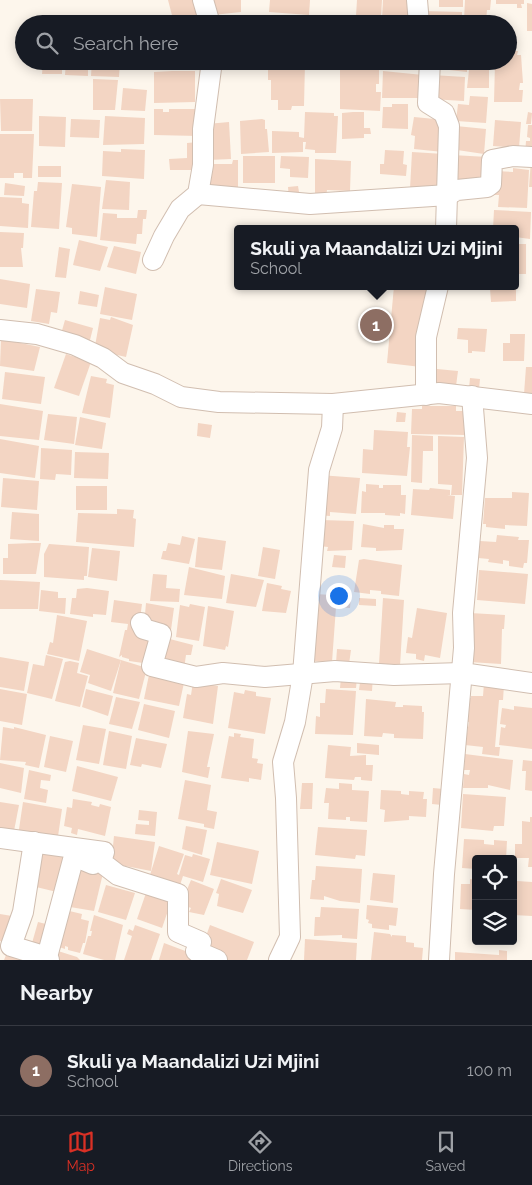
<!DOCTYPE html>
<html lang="en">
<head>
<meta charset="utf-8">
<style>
	body { margin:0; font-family:Raleway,sans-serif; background:#242831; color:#f1f3f6 }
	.controls { position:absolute; right:15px; bottom:15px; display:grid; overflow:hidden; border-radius:5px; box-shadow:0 2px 12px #0003 }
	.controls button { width:45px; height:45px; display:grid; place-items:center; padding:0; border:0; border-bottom:1px solid #363941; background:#171b24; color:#f1f3f6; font:25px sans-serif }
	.you { position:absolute; left:338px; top:595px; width:18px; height:18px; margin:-12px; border:4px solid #fff; border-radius:50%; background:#1a73e8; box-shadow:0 0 0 8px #1a73e833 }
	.badge { display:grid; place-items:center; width:32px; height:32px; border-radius:50%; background:#d93025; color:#fff; font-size:16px; font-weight:700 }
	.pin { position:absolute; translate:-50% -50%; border:2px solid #fff; box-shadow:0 1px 5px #0006 }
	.popup { position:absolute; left:234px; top:225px; width:285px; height:65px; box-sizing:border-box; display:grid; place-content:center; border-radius:5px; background:#171b24; filter:drop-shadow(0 1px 4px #0005); font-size:16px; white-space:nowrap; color:#9ea1a6 }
	.popup b { font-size:19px; color:#f1f3f6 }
	.popup::after { content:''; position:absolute; left:50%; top:100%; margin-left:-10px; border:10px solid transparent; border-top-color:#171b24 }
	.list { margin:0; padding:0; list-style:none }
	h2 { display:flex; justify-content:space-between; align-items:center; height:65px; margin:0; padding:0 20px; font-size:21px }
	h2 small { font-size:16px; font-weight:400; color:#9ea1a6 }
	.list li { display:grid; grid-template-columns:32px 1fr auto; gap:15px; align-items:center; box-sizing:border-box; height:90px; padding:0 20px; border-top:1px solid #363941 }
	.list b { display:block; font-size:19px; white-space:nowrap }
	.list p { margin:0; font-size:16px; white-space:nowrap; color:#9ea1a6 }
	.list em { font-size:16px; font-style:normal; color:#9ea1a6 }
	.icon { flex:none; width:28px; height:28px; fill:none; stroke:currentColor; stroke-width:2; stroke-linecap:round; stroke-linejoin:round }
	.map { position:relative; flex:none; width:532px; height:960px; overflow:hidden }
	.search { position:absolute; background:#171b24; box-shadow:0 2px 12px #0003; left:15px; right:15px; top:15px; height:55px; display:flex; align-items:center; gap:12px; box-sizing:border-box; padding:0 18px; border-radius:28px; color:#9ea1a6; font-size:19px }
	.sheet { height:155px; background:#171b24 }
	nav { display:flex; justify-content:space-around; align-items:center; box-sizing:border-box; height:70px; border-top:1px solid #363941; background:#171b24; font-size:14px; color:#9ea1a6 }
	nav a { display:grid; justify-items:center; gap:2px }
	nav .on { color:#d93025 }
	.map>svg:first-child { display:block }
</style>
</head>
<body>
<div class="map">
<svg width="532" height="960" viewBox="0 0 532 960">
	<rect width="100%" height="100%" fill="#fdf6ec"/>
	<g fill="#f3d5c3">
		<polygon points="168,0 198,0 204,18 184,24 184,21 174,23"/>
		<polygon points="210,0 241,0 241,12 213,15"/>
		<polygon points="270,0 310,0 309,15 269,12"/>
		<polygon points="357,0 382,0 381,17 356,16"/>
		<polygon points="383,0 408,0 411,22 382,19"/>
		<rect x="439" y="0" width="24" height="7"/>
		<polygon points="465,0 491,0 490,10 487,10 486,21 464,20"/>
		<polygon points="496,0 524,0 524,4 521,4 522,8 517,8 517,4 496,4"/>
		<polygon points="527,3 532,4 532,31 527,31"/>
		<polygon points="423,11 462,12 462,24 423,24"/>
		<polygon points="280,17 312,18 312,24 280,24"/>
		<polygon points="214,18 240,18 240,20 244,20 244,24 214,24"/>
		<polygon points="249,18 274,19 274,24 248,24"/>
		<polygon points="508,51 518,51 517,55 521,55 523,83 520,83 519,90 523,90 522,102 494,102 495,63 508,61"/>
		<polygon points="66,61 88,61 88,76 65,75"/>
		<polygon points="92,61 120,61 119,77 91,76"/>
		<polygon points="152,61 171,61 172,62 153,65"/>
		<polygon points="176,61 197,61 197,62 177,67"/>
		<polygon points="382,61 424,61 423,68 381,66"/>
		<polygon points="432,61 467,61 467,72 432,68"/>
		<polygon points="470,61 489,65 489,88 467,88"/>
		<polygon points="43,63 62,63 62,74 42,74"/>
		<polygon points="268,63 280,63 280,70 288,70 289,63 305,63 304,106 292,106 291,110 278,110 278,100 271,100 271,80 268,80"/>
		<polygon points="343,63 351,63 351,66 379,66 379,84 376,84 376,92 381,92 380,111 340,109 340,66 343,66"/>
		<polygon points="172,71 195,71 195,102 154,103 154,72"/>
		<polygon points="383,71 423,75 423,98 382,98"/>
		<polygon points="432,75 465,77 464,101 430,99"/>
		<polygon points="93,79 118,80 115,110 93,110"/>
		<polygon points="123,88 147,90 145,111 121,110"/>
		<polygon points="470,96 488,97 486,123 456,121 458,104 469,105"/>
		<polygon points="0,99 33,99 32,131 1,131"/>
		<polygon points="392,104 408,104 408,129 382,128 383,107 392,107"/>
		<polygon points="154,109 163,109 163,112 169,112 169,109 199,109 198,136 154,135"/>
		<polygon points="305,112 334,113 334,116 338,116 336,153 315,153 315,150 305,149 306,142 303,142 303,152 272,153 272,131 299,132 299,137 304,138"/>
		<polygon points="353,112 364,112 364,128 370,128 371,134 364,134 364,138 342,139 342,113"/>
		<polygon points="528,112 532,113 531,124 526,124"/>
		<polygon points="39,116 66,117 65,147 39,146"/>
		<polygon points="105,116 145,118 144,144 103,145"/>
		<polygon points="414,117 445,120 443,152 414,149 415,136 411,135"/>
		<polygon points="71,119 100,120 99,138 70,137"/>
		<polygon points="262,119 265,120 265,129 267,129 269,152 241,154 240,121"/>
		<polygon points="495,120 521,122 519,148 493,146"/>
		<polygon points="229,122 231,159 208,160 207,124"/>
		<polygon points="528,125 532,125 532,154 525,154 526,141 530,141 530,138 527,137"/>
		<polygon points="456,126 486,129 484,154 457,150"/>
		<polygon points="0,134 34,134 32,178 23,178 23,173 14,173 14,178 0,178"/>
		<polygon points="198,142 199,170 170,170 169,159 187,158 187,143"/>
		<polygon points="121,149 145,150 144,179 102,176 103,151 121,152"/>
		<polygon points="385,150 404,151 403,164 407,165 406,176 380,174 380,164 384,164"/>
		<polygon points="412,152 444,154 442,191 410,189"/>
		<polygon points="452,155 488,157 486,185 451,183"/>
		<rect x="243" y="156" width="32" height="27"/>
		<polygon points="281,156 309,157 308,178 290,177 290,169 280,168"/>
		<polygon points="315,159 351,161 350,191 327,190 326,197 315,196"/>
		<polygon points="233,160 238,160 238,189 209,188 209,164 232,164"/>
		<polygon points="531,160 532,160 532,187 529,187"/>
		<rect x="38" y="166" width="23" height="11"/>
		<polygon points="513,168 529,170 527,208 498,207 499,195 493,195 495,171 513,172"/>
		<polygon points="106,180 130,182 129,210 102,209"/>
		<polygon points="38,182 62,183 59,229 31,227 34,191 37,191"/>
		<polygon points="5,183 25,186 24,196 4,195"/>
		<polygon points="72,184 101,187 97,237 72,234 72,228 66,227"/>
		<polygon points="298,186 300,198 289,199 288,187"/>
		<polygon points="0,197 22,198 22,203 29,204 28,228 0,226"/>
		<polygon points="138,210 147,210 146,219 143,219 142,234 137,234 136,244 100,240 103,213 117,214 117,218 137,218"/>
		<polygon points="494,210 531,212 530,239 515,237 515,229 493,229"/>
		<polygon points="0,232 24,233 23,248 21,248 23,267 0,267"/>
		<polygon points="79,240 108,247 100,271 73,265"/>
		<rect x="515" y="244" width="11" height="30"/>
		<polygon points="114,246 141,252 136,274 107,267"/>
		<polygon points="59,247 70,249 66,278 55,277"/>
		<polygon points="0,279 30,284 27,308 0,304"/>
		<polygon points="394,286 429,286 421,367 387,363"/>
		<polygon points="494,286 516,286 516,301 491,302 490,289 494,289"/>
		<polygon points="105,287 137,294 132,320 100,314"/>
		<polygon points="36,289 60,292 57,313 51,312 49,324 31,321"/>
		<polygon points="80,291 99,295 97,307 78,304"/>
		<polygon points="111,317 133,325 126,357 104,352 95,346 100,318 110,320"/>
		<polygon points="65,320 93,328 90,340 61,334"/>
		<polygon points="458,328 487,329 485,352 472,351 472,353 468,353 468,340 457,339"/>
		<polygon points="510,334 525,334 524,361 503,361 503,343 510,343"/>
		<polygon points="1,339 40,347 34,371 0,366"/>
		<polygon points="66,354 91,362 79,396 54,388"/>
		<polygon points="526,367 532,367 532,395 524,394"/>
		<polygon points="437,369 458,371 456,386 435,383"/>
		<polygon points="5,372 45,377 41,404 2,399"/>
		<polygon points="91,376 107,379 106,383 114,385 110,418 82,413"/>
		<polygon points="470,378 480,379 479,389 469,388"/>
		<polygon points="0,404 43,411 39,440 0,436"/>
		<polygon points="422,406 456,406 456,411 465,411 465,435 411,434 412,409 422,409"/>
		<polygon points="397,412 406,413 405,422 396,422"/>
		<polygon points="48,414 77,417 74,444 44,440"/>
		<polygon points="80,417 106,423 102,449 75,445"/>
		<polygon points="198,423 212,425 210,438 197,436"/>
		<polygon points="374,430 408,432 407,447 410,447 407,476 362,473 363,449 373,450"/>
		<polygon points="412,435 433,436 433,451 423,451 422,483 411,482"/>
		<polygon points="438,436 464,437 462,495 451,495 452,485 438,484"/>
		<polygon points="0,439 39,446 35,478 0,473"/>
		<polygon points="41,448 72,450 71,475 56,474 55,480 40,479"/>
		<polygon points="75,452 109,453 108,479 74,478"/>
		<polygon points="319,475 360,478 356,514 330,512 330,516 317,515"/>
		<polygon points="3,478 39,481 37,510 1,507"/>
		<polygon points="366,484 379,485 379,488 383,488 383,485 401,485 401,495 406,495 405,514 400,513 400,516 385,515 385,513 361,513 362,491 366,492"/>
		<rect x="76" y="486" width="31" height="24"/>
		<polygon points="430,488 450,490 450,495 447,495 455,496 453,519 411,515 413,489 429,490"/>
		<polygon points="512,492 529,493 527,526 505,525 505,529 486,527 486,524 483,524 485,498 512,498"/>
		<polygon points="117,509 134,510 133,518 136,519 134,547 76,542 78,513 117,514"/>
		<polygon points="12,512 39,514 39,541 10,539"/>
		<polygon points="321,520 354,521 352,550 327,551 328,547 319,546"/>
		<polygon points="363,524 384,528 384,525 394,525 394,529 404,529 402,550 376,551 376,548 361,547"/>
		<polygon points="497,535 519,537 518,540 529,540 527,563 524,563 523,568 509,566 509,561 503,560 503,564 488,562 489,559 478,558 480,541 496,542"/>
		<polygon points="182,536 195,539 189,564 161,559 163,551 166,551 168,543 180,545"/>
		<polygon points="198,537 226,541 222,570 195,567"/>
		<polygon points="33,543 41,543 36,574 3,574 3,558 8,558 8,544"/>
		<polygon points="49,544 89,547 87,576 84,576 84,580 44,577 44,554"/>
		<polygon points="263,547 280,550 275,579 258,576"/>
		<polygon points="92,548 120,551 117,581 88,577"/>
		<polygon points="334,555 346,556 345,568 332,567"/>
		<polygon points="364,559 402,565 399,596 381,594 381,591 370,590 370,594 354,592 359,560"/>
		<polygon points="189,567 225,576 222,599 184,595"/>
		<polygon points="479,570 528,574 525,604 477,600"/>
		<polygon points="153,574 167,575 166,588 180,589 179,602 150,601"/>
		<polygon points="231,574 264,580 256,607 226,603"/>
		<polygon points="0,580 40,582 38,609 0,609"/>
		<polygon points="267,583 282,586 281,589 291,591 286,613 262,611"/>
		<polygon points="87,588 109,591 106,615 93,614 93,617 70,614 72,598 76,598 77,589"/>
		<polygon points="41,590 58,592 58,598 66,598 65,614 39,611"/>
		<polygon points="314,594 351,596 350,608 336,607 332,662 310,661"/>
		<polygon points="359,598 376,599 376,606 359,605"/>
		<polygon points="383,598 404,600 400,666 379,664"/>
		<polygon points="114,600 142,604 139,626 151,632 143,663 129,661 129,659 122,657 122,655 119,657 125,630 127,630 128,624 111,622"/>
		<polygon points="146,603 174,608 171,630 144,626"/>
		<polygon points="190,604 205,607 199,641 176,637 180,605 189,607"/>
		<polygon points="208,606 234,611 228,647 226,646 225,650 203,646"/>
		<polygon points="417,608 447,613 440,658 425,655 424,661 416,659 416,654 406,653 408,637 412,638"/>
		<polygon points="470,613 505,615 504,629 502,629 501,664 469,662"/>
		<polygon points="57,615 87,621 79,661 47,654 50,642 53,643"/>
		<polygon points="162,637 193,645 191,655 186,655 184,669 157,665"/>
		<polygon points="87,649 121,660 111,691 88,683 90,675 80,672"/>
		<polygon points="337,649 351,650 349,664 336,663"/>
		<polygon points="46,655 63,659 52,699 27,693 33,664 44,666"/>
		<polygon points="0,657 29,662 24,691 0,687"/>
		<polygon points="121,660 147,668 139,699 113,693"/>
		<polygon points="70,661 79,663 77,673 88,676 80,707 55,701 65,662"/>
		<polygon points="150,670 185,678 179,706 144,699"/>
		<polygon points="361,675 373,676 372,691 359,690"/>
		<polygon points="341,677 357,678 356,688 340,688"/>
		<polygon points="193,682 218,686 213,724 183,718 187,694 191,695"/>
		<polygon points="484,683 504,685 503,700 499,700 495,747 500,747 499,756 482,754 483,747 465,745 469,722 466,722 468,698 471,698 471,696 483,696"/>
		<polygon points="0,689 27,694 22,725 0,721"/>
		<polygon points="86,689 113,696 108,716 82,707"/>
		<polygon points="326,689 356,691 353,735 315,734 316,716 320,717 320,703 325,703"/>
		<polygon points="245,690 256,692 256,696 271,698 265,734 228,728 234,692 244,694"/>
		<polygon points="116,697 140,702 132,729 109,724"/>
		<polygon points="366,699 396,702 395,707 403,707 403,705 422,706 422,712 424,712 423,739 394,738 394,734 383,733 382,737 364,736"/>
		<polygon points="144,704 175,711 169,738 138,730"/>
		<polygon points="514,706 532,708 532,749 499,745 501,727 505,728 506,725 500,724 502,708 514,710"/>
		<polygon points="83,725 106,729 99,764 76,760"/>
		<polygon points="3,727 14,729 14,727 46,735 39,768 25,765 26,762 0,760"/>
		<polygon points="109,731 132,736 126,769 103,765"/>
		<polygon points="188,731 214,734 207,767 210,767 208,778 182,772"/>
		<polygon points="234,733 241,734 240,737 254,739 252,758 258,759 257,763 263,764 261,780 249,778 249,782 221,778 229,736 234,737"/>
		<polygon points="50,736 73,741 66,772 44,767"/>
		<polygon points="136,738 167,744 161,768 142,764 141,767 130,765"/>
		<polygon points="357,743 379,745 379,755 357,753"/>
		<polygon points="328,745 351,747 350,756 366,755 366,765 373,765 372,781 361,780 361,777 355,777 354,780 325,778"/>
		<polygon points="465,754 513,760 510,790 488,785 488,788 463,788 464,774 469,775 470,770 464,770"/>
		<polygon points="523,760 532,761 532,791 525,790 526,771 522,771"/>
		<polygon points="0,763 24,768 21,793 0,788"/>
		<polygon points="77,766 118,777 111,801 72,791"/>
		<polygon points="29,770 51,775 50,781 41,780 40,788 48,790 46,803 24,799"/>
		<polygon points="185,780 211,785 207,810 217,812 214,829 204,827 204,824 178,819"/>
		<polygon points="302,783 313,783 312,809 300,809"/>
		<polygon points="339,783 352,784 352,790 369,791 367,822 350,821 350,817 346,817 346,820 328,819 329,803 324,803 326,788 339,789"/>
		<polygon points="433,788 443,789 442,805 432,804"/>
		<polygon points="381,790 401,791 401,794 409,795 409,791 424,792 423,799 427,799 426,817 409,816 409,820 384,822 385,810 380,809"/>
		<polygon points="463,794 506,797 504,826 494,826 493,831 461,828"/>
		<polygon points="73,799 92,802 91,805 99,807 100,804 111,807 105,836 78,829 77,835 71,833 72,828 64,826 67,807 72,808"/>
		<polygon points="0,802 19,805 14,831 0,828"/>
		<polygon points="23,802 62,809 57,843 18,836"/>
		<polygon points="139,810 157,812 155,836 135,834 136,824 149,825 149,821 138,820"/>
		<polygon points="530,817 532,817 532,867 528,867 529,858 515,858 515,844 522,844 522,821 530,822"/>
		<polygon points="186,826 207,830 202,855 182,849"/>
		<polygon points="318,827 367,830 365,856 356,855 355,859 315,855"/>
		<polygon points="114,836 155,842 151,871 105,862 107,845 113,846"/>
		<polygon points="464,839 484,840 484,844 494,845 494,840 507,841 506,859 476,859 476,869 462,868"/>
		<polygon points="217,842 259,851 252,884 210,875"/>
		<polygon points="38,846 71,853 61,893 32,886"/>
		<polygon points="159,846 184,854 177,874 179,875 185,855 192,857 193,854 210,859 203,882 183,876 180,885 150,875"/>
		<polygon points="76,861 104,869 94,911 64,906"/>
		<polygon points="316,866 362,869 360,903 340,901 324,896 324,900 310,899 312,880 315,880"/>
		<polygon points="373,873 395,875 393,903 370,900"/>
		<polygon points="221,879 252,890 243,913 217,906 219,894 216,893"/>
		<polygon points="470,879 476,880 476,910 460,909 461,884 470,884"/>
		<polygon points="191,880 214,889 204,915 189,912 191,908 181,904"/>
		<polygon points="517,881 532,882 532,916 513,915 513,894 516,894"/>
		<polygon points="106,885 135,893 126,920 98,912"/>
		<polygon points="146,893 171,902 162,928 137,919"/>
		<polygon points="367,905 398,908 396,926 389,925 389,930 372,928 372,924 368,923 369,920 366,919"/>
		<polygon points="321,907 359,909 357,939 342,938 342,935 314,936 315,917 320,917"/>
		<polygon points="61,909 82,914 81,919 89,921 85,943 83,943 80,953 68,950 68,947 65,946 65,949 59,947"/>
		<polygon points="0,914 12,916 5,942 0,941"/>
		<polygon points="94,915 123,925 115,960 104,960 83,954 88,936 91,936 92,931 90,931"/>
		<polygon points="38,922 50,925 42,954 30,950"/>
		<polygon points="135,925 160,934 151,960 124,960 132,936 127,934 129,929 133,931"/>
		<polygon points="210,925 254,942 247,960 224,960 204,942"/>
		<polygon points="374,932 390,934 392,937 392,935 406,936 406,942 414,943 414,947 423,948 422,960 371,960"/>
		<polygon points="305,939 357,943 356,960 304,960"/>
		<polygon points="164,943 196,955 194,960 159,960"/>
		<polygon points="9,948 36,960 4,960"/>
		<polygon points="499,950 507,951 507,960 455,960 455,952 499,955"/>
		<polygon points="58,951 77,957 80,960 56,960"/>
	</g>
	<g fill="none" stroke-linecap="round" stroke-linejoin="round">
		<defs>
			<g id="minor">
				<polyline points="203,0 210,24"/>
				<polyline points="417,0 419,24"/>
				<polyline points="430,61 428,103 444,113 449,126 446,229"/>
				<polyline points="198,194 310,204 448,195 457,190 487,187 491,184 492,160 513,156 532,157"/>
				<polyline points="153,260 164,236 180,209 198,194 203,165 203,129 212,61"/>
				<polyline points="0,330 37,334 75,345 103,358 123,373 155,384 181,397 219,402 333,404 439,393 532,404"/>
				<polyline points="426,395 426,337 438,286"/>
				<polyline points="141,623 144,629 161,634 152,666 196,677 223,673 265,677 335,671 394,675 462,673 532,683"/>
				<polyline points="0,838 104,852 101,862 118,875 178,894 178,932 201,942 196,951 217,960"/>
				<polyline points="34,842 23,912 11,946 47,957 49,960"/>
				<polyline points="47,957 74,856 93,864"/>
				<polyline points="279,960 290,937 286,798 283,762 295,722 303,674 319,470 332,428 333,404"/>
				<polyline points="439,960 444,874 464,648 463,613 477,458 472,396"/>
			</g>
		</defs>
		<use href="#minor" stroke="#d1beb0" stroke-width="22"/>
		<use href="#minor" stroke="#fff" stroke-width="20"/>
	</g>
</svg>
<div class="controls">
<button><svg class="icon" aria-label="locate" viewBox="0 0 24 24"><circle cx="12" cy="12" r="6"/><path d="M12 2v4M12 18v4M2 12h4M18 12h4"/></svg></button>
<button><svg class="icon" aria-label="layers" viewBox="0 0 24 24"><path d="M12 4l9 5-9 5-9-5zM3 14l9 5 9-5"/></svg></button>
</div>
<div class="you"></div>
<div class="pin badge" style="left:376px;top:325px;background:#8d6e63">1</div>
<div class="popup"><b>Skuli ya Maandalizi Uzi Mjini</b>School</div>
<div class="search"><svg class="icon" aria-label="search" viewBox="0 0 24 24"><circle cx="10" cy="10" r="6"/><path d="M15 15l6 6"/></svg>Search here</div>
</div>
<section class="sheet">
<h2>Nearby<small></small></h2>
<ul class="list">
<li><span class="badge" style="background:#8d6e63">1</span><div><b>Skuli ya Maandalizi Uzi Mjini</b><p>School</p></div><em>100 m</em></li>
</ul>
</section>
<nav>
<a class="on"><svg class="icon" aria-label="map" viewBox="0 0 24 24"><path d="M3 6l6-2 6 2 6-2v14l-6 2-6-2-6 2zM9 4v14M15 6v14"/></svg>Map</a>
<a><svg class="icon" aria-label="directions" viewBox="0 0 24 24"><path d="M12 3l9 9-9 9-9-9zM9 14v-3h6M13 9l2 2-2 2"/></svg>Directions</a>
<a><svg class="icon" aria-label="saved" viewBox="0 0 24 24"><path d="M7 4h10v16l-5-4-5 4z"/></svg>Saved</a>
</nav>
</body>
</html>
